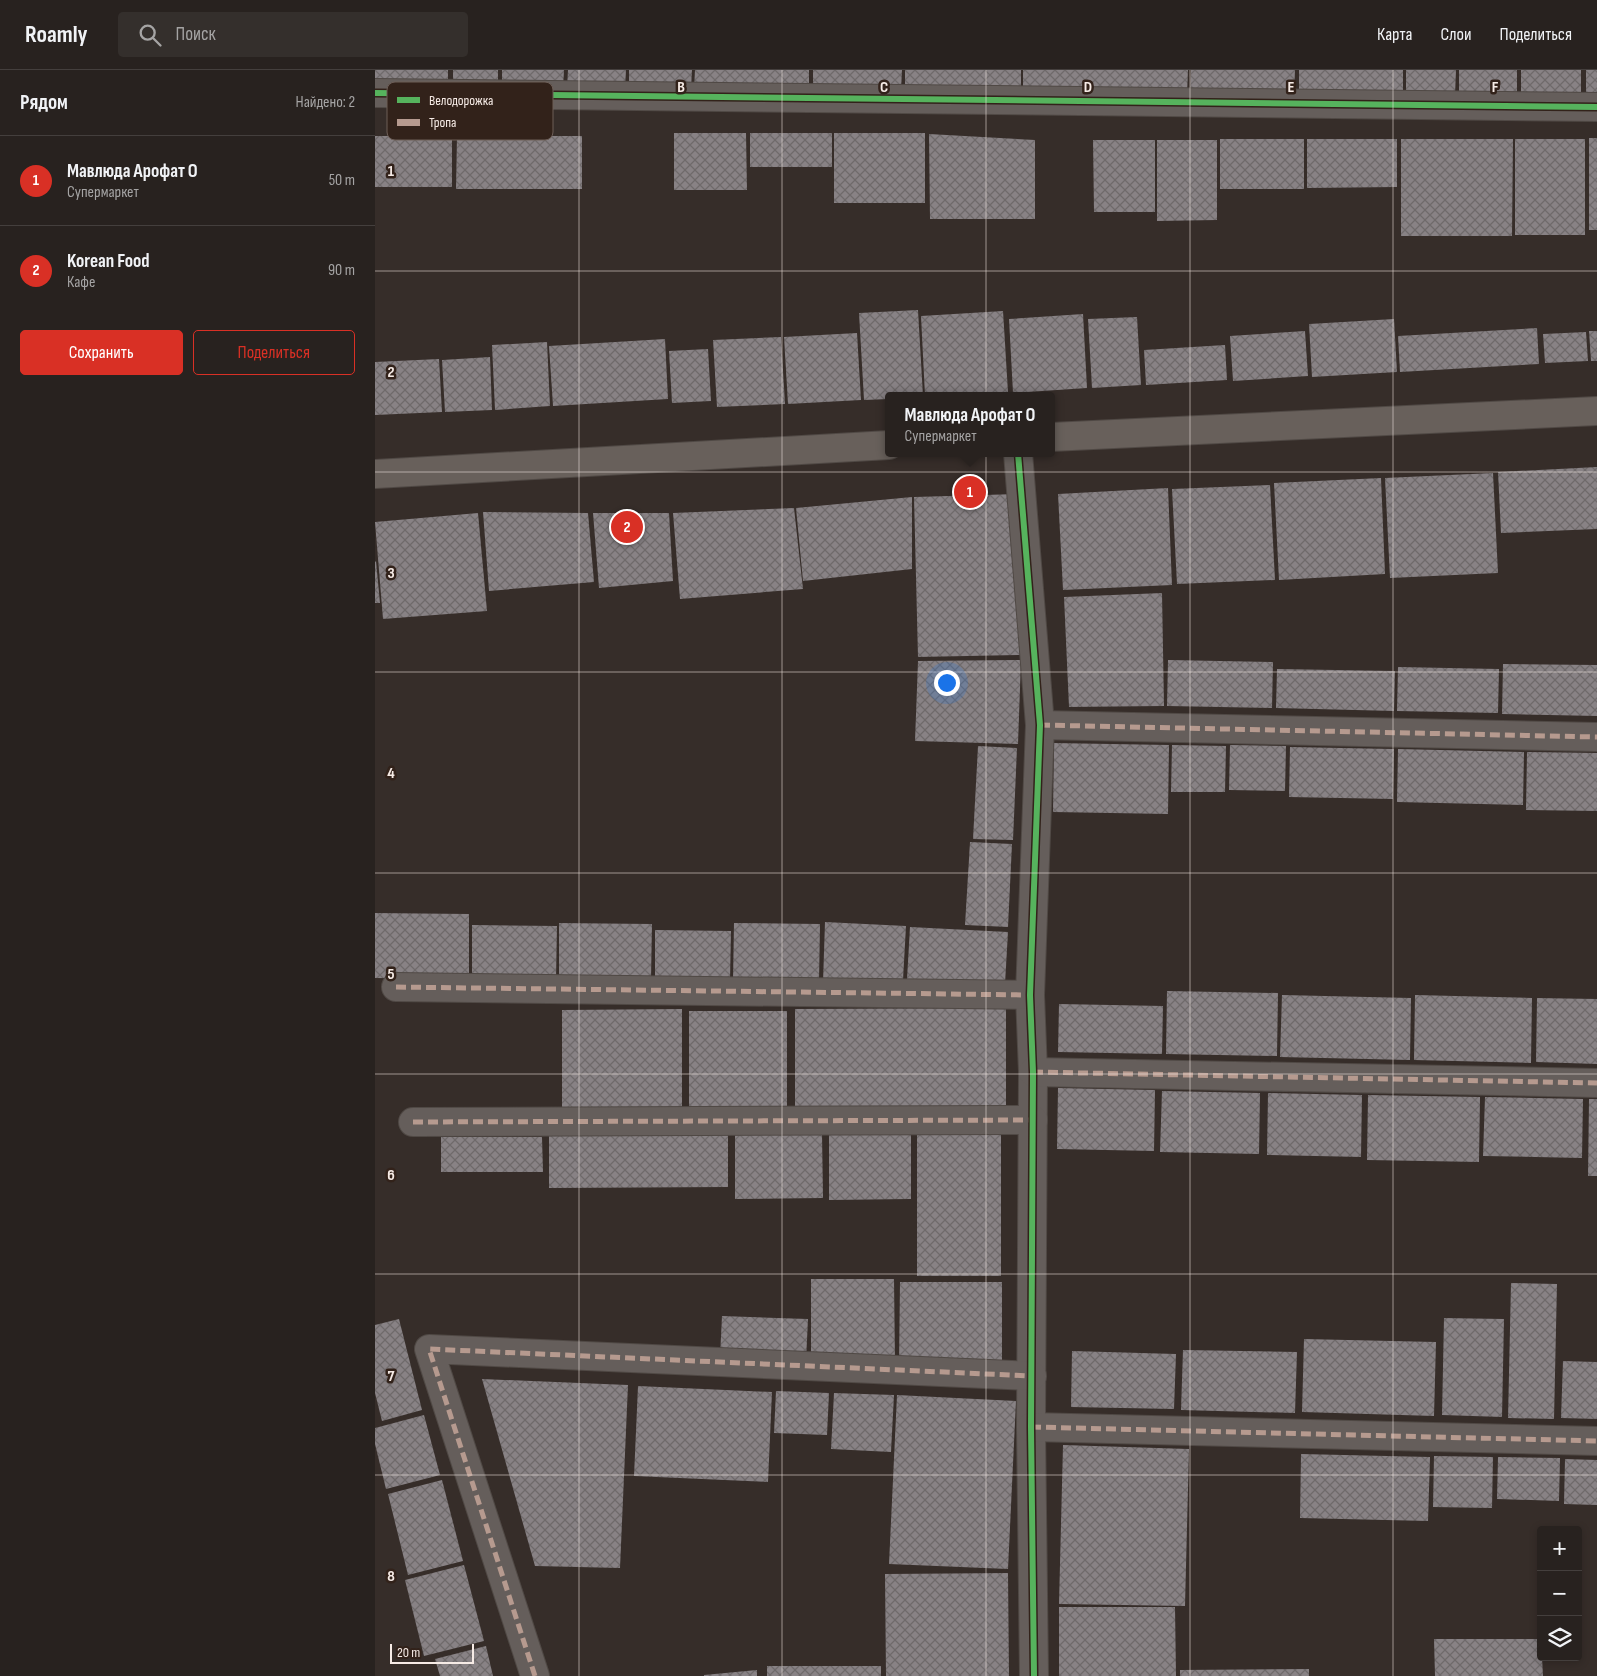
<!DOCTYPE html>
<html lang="ru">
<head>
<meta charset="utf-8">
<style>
	body { margin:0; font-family:"Sofia Sans Condensed",sans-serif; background:#342f2c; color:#f1f3f6 }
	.controls { position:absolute; right:15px; bottom:15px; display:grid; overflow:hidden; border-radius:5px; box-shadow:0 2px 8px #0003 }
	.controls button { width:45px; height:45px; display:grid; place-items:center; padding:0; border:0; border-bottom:1px solid #443f3d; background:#28221f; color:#f1f3f6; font:25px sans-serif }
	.scale { position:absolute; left:15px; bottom:12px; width:84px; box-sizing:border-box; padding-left:5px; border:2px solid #f6ebe6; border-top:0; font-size:14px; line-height:18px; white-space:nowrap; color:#f6ebe6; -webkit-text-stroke:4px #32221a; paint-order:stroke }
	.you { position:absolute; left:571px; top:612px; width:18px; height:18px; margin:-12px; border:4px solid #fff; border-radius:50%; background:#1a73e8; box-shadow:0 0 0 8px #1a73e833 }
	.badge { display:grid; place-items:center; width:32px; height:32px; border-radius:50%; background:#d93025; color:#fff; font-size:16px; font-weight:700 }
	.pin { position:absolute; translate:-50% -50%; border:2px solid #fff; box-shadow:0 1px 5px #0006 }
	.popup { position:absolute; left:510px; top:322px; width:170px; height:65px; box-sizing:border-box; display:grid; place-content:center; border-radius:5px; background:#28221f; filter:drop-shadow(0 1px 4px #0005); font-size:16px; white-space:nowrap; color:#a5a4a4 }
	.popup b { font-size:19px; color:#f1f3f6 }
	.popup::after { content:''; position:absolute; left:50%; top:100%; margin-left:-10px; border:10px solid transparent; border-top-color:#28221f }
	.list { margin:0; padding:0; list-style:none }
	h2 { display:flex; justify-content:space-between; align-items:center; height:65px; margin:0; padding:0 20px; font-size:21px }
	h2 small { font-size:16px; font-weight:400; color:#a5a4a4 }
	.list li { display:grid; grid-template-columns:32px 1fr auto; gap:15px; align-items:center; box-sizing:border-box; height:90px; padding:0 20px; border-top:1px solid #443f3d }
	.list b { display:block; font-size:19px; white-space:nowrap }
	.list p { margin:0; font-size:16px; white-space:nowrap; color:#a5a4a4 }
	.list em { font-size:16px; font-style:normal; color:#a5a4a4 }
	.actions { display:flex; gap:10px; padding:15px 20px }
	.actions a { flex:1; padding:11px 0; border:1px solid #d93025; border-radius:5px; text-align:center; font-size:18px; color:#d93025 }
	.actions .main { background:#d93025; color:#fff }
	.icon { flex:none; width:28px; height:28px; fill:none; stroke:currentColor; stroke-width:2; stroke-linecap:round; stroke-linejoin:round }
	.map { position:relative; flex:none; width:1222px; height:1606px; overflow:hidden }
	header { display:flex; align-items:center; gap:30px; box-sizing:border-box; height:70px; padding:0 25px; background:#28221f; border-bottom:1px solid #443f3d }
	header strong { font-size:24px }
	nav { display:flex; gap:28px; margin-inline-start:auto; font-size:18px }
	.search { width:350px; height:45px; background:#342f2c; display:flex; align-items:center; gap:12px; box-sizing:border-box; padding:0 18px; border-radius:5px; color:#a5a4a4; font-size:19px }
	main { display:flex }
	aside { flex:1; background:#28221f }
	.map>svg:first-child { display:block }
</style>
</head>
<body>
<header>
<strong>Roamly</strong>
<div class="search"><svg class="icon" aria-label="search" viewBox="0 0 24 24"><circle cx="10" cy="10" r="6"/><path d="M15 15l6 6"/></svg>Поиск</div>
<nav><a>Карта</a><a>Слои</a><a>Поделиться</a></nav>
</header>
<main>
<aside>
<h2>Рядом<small>Найдено: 2</small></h2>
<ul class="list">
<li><span class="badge">1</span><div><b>Мавлюда Арофат О</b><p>Супермаркет</p></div><em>50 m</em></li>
<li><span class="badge">2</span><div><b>Korean Food</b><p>Кафе</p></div><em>90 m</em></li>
</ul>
<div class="actions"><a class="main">Сохранить</a><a>Поделиться</a></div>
</aside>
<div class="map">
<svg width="1222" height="1606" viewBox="0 0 1222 1606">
	<defs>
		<pattern id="building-cross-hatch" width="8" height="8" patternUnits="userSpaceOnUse" patternTransform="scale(1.25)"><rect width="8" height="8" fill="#888285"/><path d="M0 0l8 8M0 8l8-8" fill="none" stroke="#6f6a6b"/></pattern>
	</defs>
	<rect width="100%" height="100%" fill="#362d29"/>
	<g fill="url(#building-cross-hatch)">
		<polygon points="0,0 73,0 73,18 0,17"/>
		<polygon points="78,0 123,0 123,18 78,17"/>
		<polygon points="127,0 189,0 188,19 127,18"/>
		<polygon points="193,0 251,0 250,19 192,18"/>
		<polygon points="254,0 317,0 316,19 254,19"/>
		<polygon points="320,0 434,0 434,20 319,18"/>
		<polygon points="438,0 527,0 526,21 438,20"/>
		<polygon points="530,0 646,0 646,23 530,22"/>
		<polygon points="648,0 813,0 812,25 648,23"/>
		<polygon points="816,0 920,0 919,25 815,24"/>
		<polygon points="924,0 1028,0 1028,26 924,25"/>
		<polygon points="1031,0 1081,0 1080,26 1031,26"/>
		<polygon points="1084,0 1142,0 1142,27 1084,26"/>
		<polygon points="1146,0 1206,0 1206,27 1146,26"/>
		<polygon points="1211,0 1222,0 1222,27 1211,26"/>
		<polygon points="299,63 371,63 372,120 299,120"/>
		<rect x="375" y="63" width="82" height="34"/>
		<rect x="459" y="63" width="91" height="70"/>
		<polygon points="554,64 660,70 660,149 555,149"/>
		<rect x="0" y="66" width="77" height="51"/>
		<polygon points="82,66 207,66 207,119 81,119"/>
		<rect x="1214" y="68" width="8" height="92"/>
		<rect x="845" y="69" width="84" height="50"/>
		<polygon points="932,69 1022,69 1022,117 932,118"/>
		<polygon points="1026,69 1138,69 1137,166 1026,166"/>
		<rect x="1140" y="69" width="70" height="96"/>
		<polygon points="718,70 780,70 780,142 719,142"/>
		<polygon points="782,70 842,70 842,150 782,151"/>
		<polygon points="543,240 548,326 514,326 514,329 489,330 484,243"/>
		<polygon points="628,241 633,322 550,326 546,246"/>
		<polygon points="708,244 712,318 638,323 634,249"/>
		<polygon points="762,247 766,315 717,318 713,249"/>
		<polygon points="1019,249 1022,302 937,307 934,254"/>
		<polygon points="1162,258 1164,294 1025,302 1023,266"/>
		<polygon points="930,261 933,306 858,311 855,266"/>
		<polygon points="1214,261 1222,261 1222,291 1216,291"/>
		<polygon points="1211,262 1213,291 1170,293 1168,264"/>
		<polygon points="482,263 486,330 413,334 409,267"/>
		<polygon points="406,267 410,334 342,337 338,270"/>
		<polygon points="290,269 293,329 178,336 174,276"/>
		<polygon points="172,272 175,336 120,340 117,275"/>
		<polygon points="850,275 852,310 771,315 769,280"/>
		<polygon points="333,279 336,331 297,333 294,281"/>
		<polygon points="115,287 117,340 70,342 67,290"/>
		<polygon points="64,289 67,342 0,345 0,292"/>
		<polygon points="1222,397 1222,459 1126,463 1123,402"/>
		<polygon points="1118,403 1123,503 1015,508 1010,408"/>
		<polygon points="1006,408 1010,504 904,510 899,413"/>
		<polygon points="895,415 900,510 802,514 797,419"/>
		<polygon points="793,418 797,515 688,520 683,424"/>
		<polygon points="643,424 646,585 543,587 539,427"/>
		<polygon points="537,427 537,499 428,511 421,438"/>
		<polygon points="419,438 428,519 305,529 298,443"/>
		<polygon points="108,442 213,443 219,512 114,521"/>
		<polygon points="103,443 112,541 8,549 0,452"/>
		<polygon points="218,443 294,443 298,511 224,518"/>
		<polygon points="1,491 5,533 0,533 0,492"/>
		<polygon points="787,523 789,636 694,637 689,527"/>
		<polygon points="646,590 643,674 540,671 543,591"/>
		<polygon points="793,590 898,592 897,638 792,636"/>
		<polygon points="1128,594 1222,595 1222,646 1127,644"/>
		<polygon points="1023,597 1124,599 1123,643 1022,641"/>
		<polygon points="902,599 1020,601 1019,641 901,638"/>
		<polygon points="679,673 794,675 793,744 678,742"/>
		<polygon points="797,675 851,676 850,722 796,722"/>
		<polygon points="855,675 911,676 910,721 854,720"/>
		<polygon points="603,676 642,678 638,770 598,769"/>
		<polygon points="915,677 1019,679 1018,729 914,727"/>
		<polygon points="1023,679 1149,682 1148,735 1022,732"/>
		<polygon points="1152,682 1222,683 1222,741 1151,740"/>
		<polygon points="595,772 637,774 633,857 590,855"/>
		<polygon points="0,843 94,844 94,909 0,908"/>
		<polygon points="450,852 531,856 528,910 448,912"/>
		<polygon points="184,853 277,854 276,910 184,909"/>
		<polygon points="359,853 445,854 444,912 358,910"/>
		<polygon points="97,855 182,856 181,910 97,909"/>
		<polygon points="535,857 633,862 630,914 532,909"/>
		<polygon points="280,860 356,861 355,911 280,910"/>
		<polygon points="792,921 903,923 902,986 791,984"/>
		<polygon points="907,925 1036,928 1035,990 905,987"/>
		<polygon points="1040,925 1157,928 1156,993 1039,990"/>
		<polygon points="1162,928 1222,929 1222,994 1161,992"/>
		<polygon points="684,934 788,936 787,984 683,982"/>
		<polygon points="631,938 631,1041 420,1041 420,939"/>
		<polygon points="307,939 307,1042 187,1042 187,940"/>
		<rect x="314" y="941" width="98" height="100"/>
		<polygon points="683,1018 780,1020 779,1081 682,1079"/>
		<polygon points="787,1021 885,1023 884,1084 785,1082"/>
		<polygon points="893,1023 987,1025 986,1087 892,1085"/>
		<polygon points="993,1025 1105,1027 1104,1092 992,1090"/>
		<polygon points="1110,1027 1208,1029 1207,1088 1108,1086"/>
		<polygon points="1214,1029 1222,1029 1222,1106 1213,1106"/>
		<polygon points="360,1063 447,1063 448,1128 360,1129"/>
		<polygon points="174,1064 353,1064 353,1117 174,1118"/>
		<polygon points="454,1064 536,1064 536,1129 454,1130"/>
		<rect x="542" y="1065" width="84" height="141"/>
		<polygon points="66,1067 167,1067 168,1102 66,1102"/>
		<polygon points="436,1209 519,1209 520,1293 436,1290"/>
		<polygon points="525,1212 627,1212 627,1294 524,1294"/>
		<polygon points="1136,1213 1182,1214 1179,1349 1133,1348"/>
		<polygon points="347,1246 433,1249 431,1291 345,1287"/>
		<polygon points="1069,1248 1129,1249 1127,1347 1067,1345"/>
		<polygon points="24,1249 47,1340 7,1351 0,1323 0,1255"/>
		<polygon points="929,1269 1061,1272 1059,1346 927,1342"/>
		<polygon points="808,1280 922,1282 920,1343 806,1340"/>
		<polygon points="697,1281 801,1284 799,1339 696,1337"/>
		<polygon points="1188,1291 1222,1292 1222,1349 1186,1348"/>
		<polygon points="107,1309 253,1315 245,1498 160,1496"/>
		<polygon points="263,1316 397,1322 393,1412 259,1406"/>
		<polygon points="401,1321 454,1323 452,1365 399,1363"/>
		<polygon points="459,1323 519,1325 516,1382 456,1379"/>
		<polygon points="522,1325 641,1331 633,1499 514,1494"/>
		<polygon points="49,1345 65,1405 11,1419 0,1374 0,1358"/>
		<polygon points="688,1375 814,1379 810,1536 684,1534"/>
		<polygon points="926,1384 1055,1387 1053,1451 925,1448"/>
		<polygon points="1059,1386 1118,1387 1117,1438 1058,1437"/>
		<polygon points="1123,1387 1185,1388 1184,1431 1122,1429"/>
		<polygon points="1190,1389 1222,1390 1222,1435 1189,1434"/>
		<polygon points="67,1410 88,1491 33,1505 13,1424"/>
		<polygon points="89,1495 109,1571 49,1586 30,1510"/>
		<polygon points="633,1503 634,1606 511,1606 510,1504"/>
		<polygon points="684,1537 800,1537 801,1606 684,1606"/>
		<polygon points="1059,1569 1166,1569 1168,1606 1060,1606"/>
		<polygon points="111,1576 118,1606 65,1606 60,1589"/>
		<rect x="392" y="1596" width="114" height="10"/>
		<polygon points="934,1599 934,1606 805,1606 805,1600"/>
		<polygon points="382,1600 382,1606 329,1606 329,1605"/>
	</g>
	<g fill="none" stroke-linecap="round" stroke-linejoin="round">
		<defs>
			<g id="minor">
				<polyline points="0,23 1222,37"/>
				<polyline points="643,383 665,655 655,925 658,1002 656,1357 659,1606"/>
				<polyline points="665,655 1222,667"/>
				<polyline points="21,917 655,925"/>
				<polyline points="658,1002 1222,1013"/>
				<polyline points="38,1052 658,1050"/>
				<polyline points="656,1357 1222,1371"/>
				<polyline points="160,1606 54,1279 657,1306"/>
			</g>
			<g id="secondary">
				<polyline points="676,367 1222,341"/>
				<polyline points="0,404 514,375"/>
			</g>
		</defs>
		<use href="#minor" stroke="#504945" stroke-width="30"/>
		<use href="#secondary" stroke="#504945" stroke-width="30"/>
		<use href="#minor" stroke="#655e5b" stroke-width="28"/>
		<use href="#secondary" stroke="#68605b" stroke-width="28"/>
		<g stroke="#b69a8f" stroke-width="5" stroke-dasharray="10 5" stroke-linecap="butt">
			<polyline points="665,655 1222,667"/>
			<polyline points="21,917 655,925"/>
			<polyline points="658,1002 1222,1013"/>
			<polyline points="38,1052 658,1050"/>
			<polyline points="656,1357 1222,1371"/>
			<polyline points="160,1606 54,1279 657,1306"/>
		</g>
		<defs>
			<g id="cycleway">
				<polyline points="0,23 1222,37"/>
				<polyline points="643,383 665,655 655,925 658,1002 656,1357 659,1606"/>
			</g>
		</defs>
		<use href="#cycleway" stroke="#32221a" stroke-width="9"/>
		<use href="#cycleway" stroke="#56b35d" stroke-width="6"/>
	</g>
	<path fill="none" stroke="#f6ebe6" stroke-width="1" stroke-opacity="0.55" d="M204 0V1606M407 0V1606M611 0V1606M815 0V1606M1018 0V1606M0 201H1222M0 402H1222M0 602H1222M0 803H1222M0 1004H1222M0 1204H1222M0 1405H1222"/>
	<rect x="12" y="12" width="166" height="58" rx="8" fill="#32221a" stroke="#6d5e57" stroke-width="1"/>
	<rect x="22" y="27" width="23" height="6" fill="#56b35d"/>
	<rect x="22" y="49" width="23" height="7" fill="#b69a8f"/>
	<g font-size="14" fill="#f6ebe6">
		<text x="54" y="35">Велодорожка</text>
		<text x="54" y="57">Тропа</text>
	</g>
	<g font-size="16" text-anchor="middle" font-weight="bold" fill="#f6ebe6" stroke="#32221a" stroke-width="5" stroke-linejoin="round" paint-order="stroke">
		<text x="306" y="22">B</text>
		<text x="509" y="22">C</text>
		<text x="713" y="22">D</text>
		<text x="916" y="22">E</text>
		<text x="1120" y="22">F</text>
		<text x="16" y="106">1</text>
		<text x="16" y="307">2</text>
		<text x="16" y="508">3</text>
		<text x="16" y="708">4</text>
		<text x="16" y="909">5</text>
		<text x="16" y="1110">6</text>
		<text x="16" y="1311">7</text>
		<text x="16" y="1511">8</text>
	</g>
</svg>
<div class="controls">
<button>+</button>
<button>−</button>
<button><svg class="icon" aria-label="layers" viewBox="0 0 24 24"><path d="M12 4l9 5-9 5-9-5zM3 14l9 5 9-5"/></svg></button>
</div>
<div class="scale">20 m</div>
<div class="you"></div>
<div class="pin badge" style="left:595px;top:422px">1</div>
<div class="popup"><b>Мавлюда Арофат О</b>Супермаркет</div>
<div class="pin badge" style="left:252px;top:457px">2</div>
</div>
</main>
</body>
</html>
